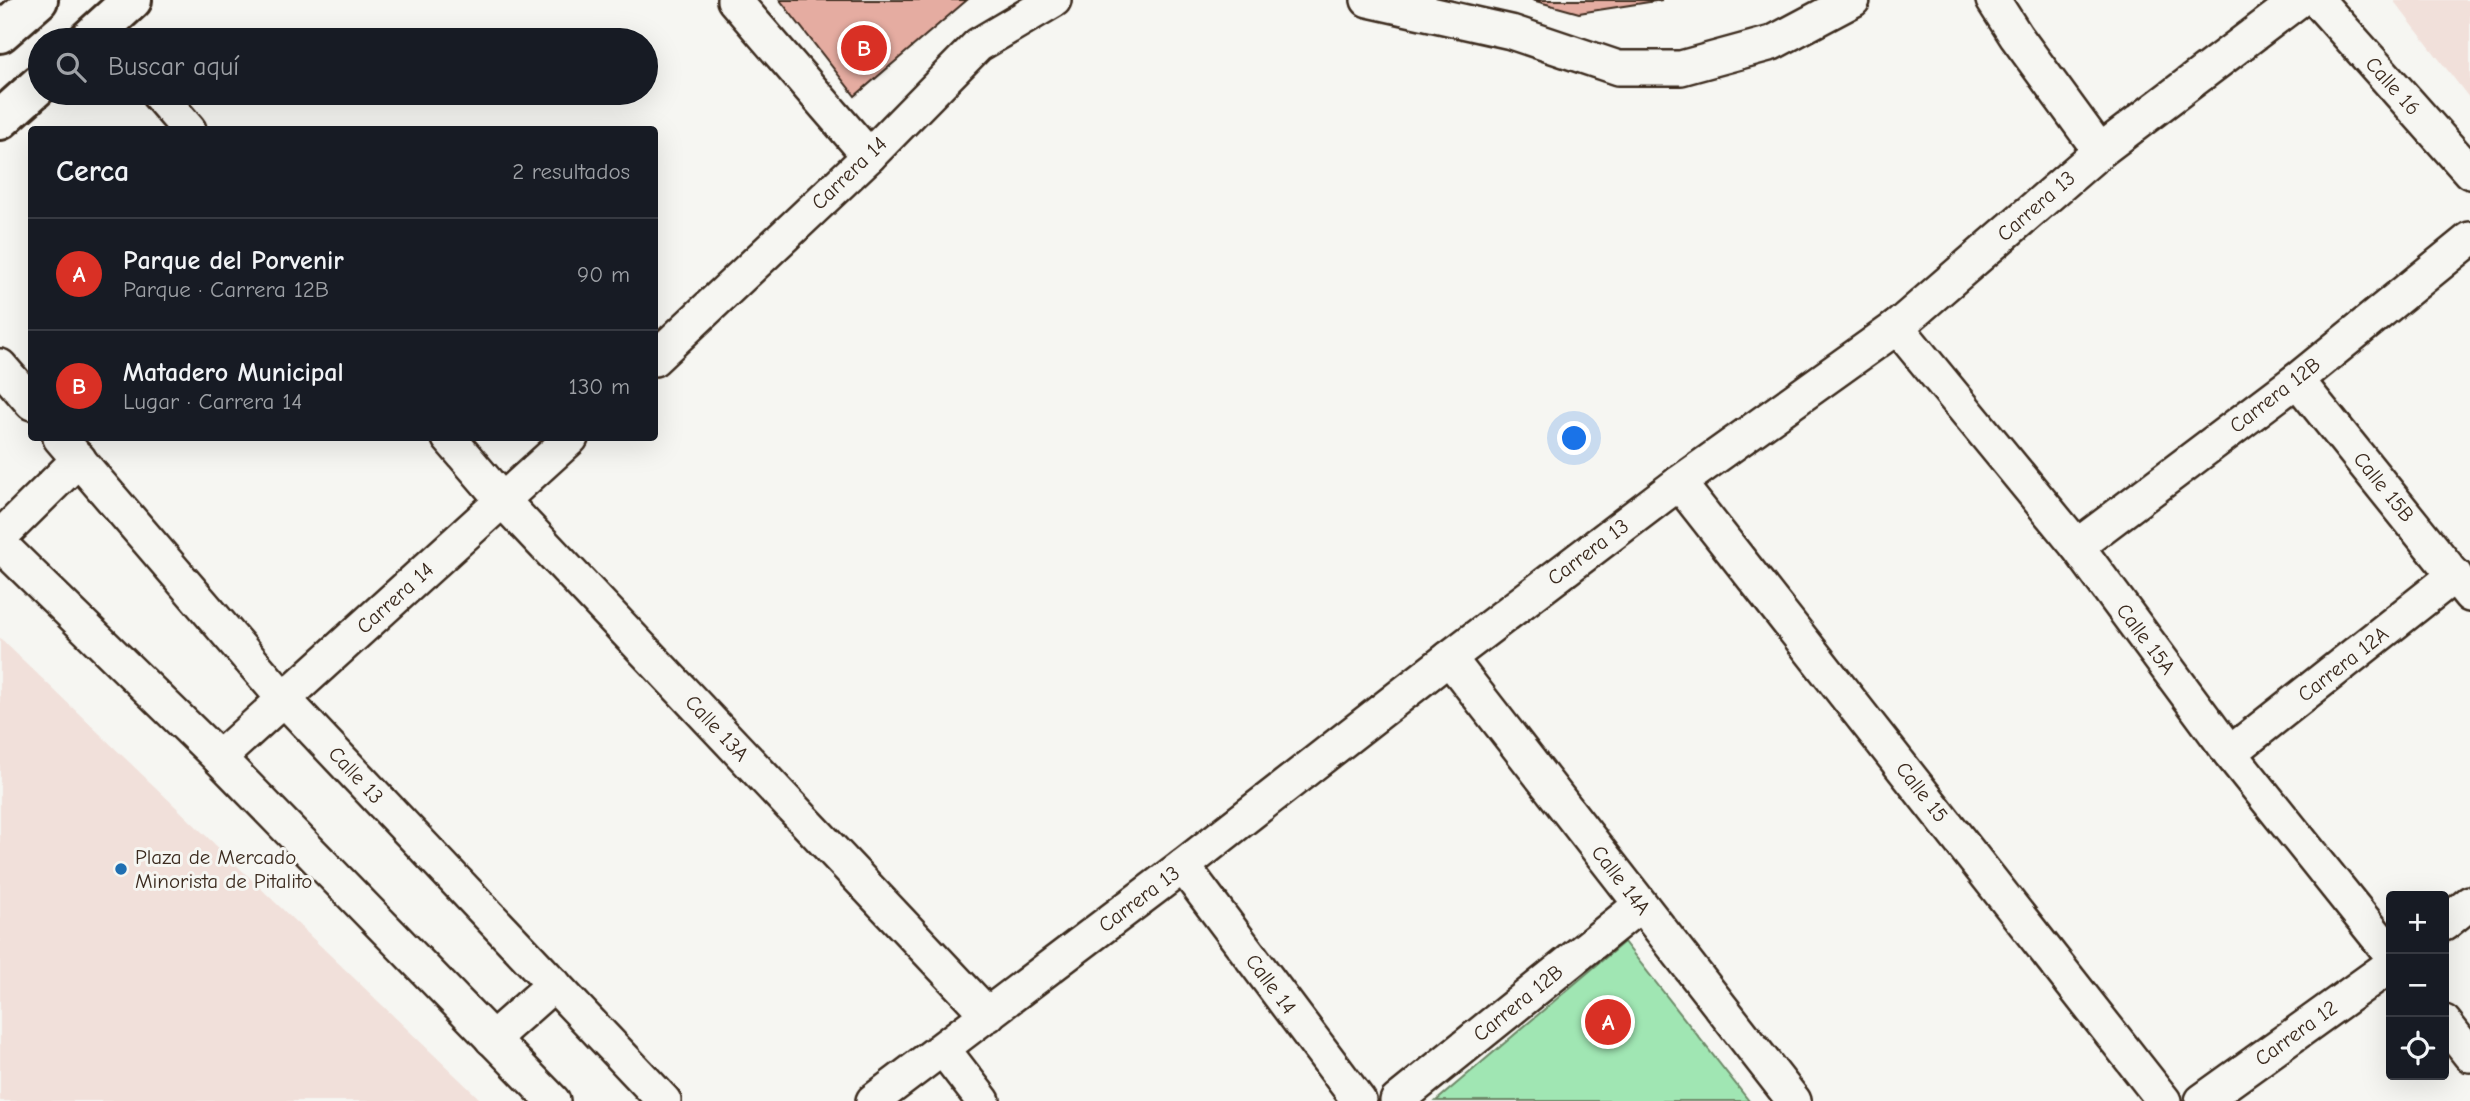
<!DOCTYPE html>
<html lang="es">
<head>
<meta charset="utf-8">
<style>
	body { margin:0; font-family:"Comic Neue",sans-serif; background:#20242c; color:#f1f3f6 }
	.controls { position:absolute; right:21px; bottom:21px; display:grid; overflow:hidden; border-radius:7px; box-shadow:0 7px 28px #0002 }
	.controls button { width:63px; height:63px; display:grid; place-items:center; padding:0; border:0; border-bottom:2px solid #363941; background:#171b24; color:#f1f3f6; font:35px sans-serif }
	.you { position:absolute; left:1575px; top:439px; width:24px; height:24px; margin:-18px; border:5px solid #fff; border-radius:50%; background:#1a73e8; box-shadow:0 0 0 10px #1a73e833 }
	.badge { display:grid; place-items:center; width:46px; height:46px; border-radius:50%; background:#d93025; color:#fff; font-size:23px; font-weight:700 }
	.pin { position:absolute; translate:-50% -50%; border:4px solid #fff; box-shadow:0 2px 7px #0006 }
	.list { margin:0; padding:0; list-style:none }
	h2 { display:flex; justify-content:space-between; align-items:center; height:91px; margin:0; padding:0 28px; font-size:30px }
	h2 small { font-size:23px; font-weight:400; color:#9ea1a6 }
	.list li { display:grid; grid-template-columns:46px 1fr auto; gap:21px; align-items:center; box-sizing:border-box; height:112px; padding:0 28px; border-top:2px solid #363941 }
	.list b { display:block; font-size:26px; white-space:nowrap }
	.list p { margin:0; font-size:23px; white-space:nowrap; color:#9ea1a6 }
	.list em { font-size:23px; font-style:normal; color:#9ea1a6 }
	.icon { flex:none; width:38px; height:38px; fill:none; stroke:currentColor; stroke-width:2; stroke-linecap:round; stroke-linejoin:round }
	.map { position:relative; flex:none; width:2470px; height:1101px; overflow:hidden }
	.search { position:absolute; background:#171b24; box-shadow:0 7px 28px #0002; left:28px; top:28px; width:630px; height:77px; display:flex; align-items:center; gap:18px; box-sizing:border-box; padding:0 24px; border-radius:38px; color:#9ea1a6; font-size:26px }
	.panel { position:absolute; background:#171b24; box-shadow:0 7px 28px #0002; left:28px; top:126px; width:630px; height:315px; border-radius:7px }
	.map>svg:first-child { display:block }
</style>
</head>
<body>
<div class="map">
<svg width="2470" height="1101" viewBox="0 0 2470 1101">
	<rect width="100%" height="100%" fill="#f6f6f2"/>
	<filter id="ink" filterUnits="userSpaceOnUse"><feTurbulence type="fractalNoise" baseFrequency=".0143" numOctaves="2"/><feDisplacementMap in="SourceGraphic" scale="14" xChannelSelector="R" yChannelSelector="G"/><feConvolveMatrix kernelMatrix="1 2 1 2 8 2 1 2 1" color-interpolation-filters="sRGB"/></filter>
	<g filter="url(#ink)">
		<g fill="#f1e0da">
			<polygon points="2393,0 2470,0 2470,99"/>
			<polygon points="0,638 482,1101 0,1101"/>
		</g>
		<polygon fill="#a0e6b3" stroke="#6e8868" stroke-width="2" points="1624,942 1749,1101 1436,1101"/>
		<g fill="#e5aca1" stroke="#3b2a1e" stroke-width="2">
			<polygon points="780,0 967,0 855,96"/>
			<polygon points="1532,0 1662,0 1579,13"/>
		</g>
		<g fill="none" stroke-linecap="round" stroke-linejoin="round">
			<defs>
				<g id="street">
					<polyline points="734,0 869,156"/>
					<polyline points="1368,0 1511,32 1618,68 1681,68 1772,43 1853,0"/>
					<polyline points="1993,0 2016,36 2100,151"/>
					<polyline points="2317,0 2470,172"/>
					<polyline points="157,93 189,130"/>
					<polyline points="1897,327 2077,546 2230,753 2391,954"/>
					<polyline points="654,359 869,156 978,45 1054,0"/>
					<polyline points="0,366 32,403"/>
					<polyline points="2297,380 2470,595"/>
					<polyline points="60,438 283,698 664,1101"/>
					<polyline points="449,438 503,501 988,1015"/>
					<polyline points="1679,483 2164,1101"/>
					<polyline points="0,537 79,459"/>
					<polyline points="0,544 219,758 553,1101"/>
					<polyline points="2077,546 2297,380 2470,239"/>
					<polyline points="1449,658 1794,1101"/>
					<polyline points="2230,753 2455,575"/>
					<polyline points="219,758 571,438"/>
					<polyline points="1183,866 1359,1101"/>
					<polyline points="2444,924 2470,903"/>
					<polyline points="2444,1022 2470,1055"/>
					<polyline points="492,1039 554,984"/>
					<polyline points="943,1049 983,1101"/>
					<polyline points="873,1101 1183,866 1449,658 1679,483 1897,327 2100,151 2299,0"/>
					<polyline points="1397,1101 1640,905"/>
					<polyline points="2202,1101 2391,965"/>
				</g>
				<g id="highway">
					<polyline points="0,33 38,0"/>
					<polyline points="88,40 132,0"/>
					<polyline points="0,120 40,84"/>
				</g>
			</defs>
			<use href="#street" stroke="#3b2a1e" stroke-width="38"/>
			<use href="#highway" stroke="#3b2a1e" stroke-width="44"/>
			<use href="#street" stroke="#f6f6f2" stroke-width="33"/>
			<use href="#highway" stroke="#f6f6f2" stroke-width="38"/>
		</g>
	</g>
	<circle fill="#1f6fb2" stroke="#f6f6f2" stroke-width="2.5" cx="121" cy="869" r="7"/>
	<g text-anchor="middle" stroke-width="6" stroke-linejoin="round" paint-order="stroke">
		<g font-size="21" fill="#3b2a1e" stroke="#f6f6f2">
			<text transform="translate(2393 86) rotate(48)" y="7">Calle 16</text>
			<text transform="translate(849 173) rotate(-44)" y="7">Carrera 14</text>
			<text transform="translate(2036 206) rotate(-41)" y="7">Carrera 13</text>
			<text transform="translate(2275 395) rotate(-38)" y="7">Carrera 12B</text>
			<text transform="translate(2384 487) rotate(51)" y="7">Calle 15B</text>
			<text transform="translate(1588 552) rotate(-37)" y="7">Carrera 13</text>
			<text transform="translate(395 598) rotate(-42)" y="7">Carrera 14</text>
			<text transform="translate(2146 639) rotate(53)" y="7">Calle 15A</text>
			<text transform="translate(2343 664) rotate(-38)" y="7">Carrera 12A</text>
			<text transform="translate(717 728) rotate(47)" y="7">Calle 13A</text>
			<text transform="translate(356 775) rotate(47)" y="7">Calle 13</text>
			<text transform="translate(1922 792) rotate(52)" y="7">Calle 15</text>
			<text transform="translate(1621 880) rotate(52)" y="7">Calle 14A</text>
			<text transform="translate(1139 899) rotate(-37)" y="7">Carrera 13</text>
			<text transform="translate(1271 984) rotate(53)" y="7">Calle 14</text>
			<text transform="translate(1518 1003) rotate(-39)" y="7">Carrera 12B</text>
			<text transform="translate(2296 1033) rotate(-36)" y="7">Carrera 12</text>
		</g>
		<g font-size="21" fill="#3b2a1e" stroke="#f6f6f2" text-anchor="start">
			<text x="135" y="864">Plaza de Mercado<tspan x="135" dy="24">Minorista de Pitalito</tspan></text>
		</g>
	</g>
</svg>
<div class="controls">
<button>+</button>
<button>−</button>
<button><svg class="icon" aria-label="locate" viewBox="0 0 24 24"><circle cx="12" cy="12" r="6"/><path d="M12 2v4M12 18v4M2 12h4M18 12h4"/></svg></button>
</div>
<div class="you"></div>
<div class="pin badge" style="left:1608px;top:1022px">A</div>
<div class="pin badge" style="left:864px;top:48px">B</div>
<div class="search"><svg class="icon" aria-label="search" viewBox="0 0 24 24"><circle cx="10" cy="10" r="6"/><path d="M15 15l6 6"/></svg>Buscar aquí</div>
<section class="panel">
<h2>Cerca<small>2 resultados</small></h2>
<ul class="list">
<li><span class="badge">A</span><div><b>Parque del Porvenir</b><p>Parque · Carrera 12B</p></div><em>90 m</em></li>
<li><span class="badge">B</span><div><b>Matadero Municipal</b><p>Lugar · Carrera 14</p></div><em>130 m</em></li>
</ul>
</section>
</div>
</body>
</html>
